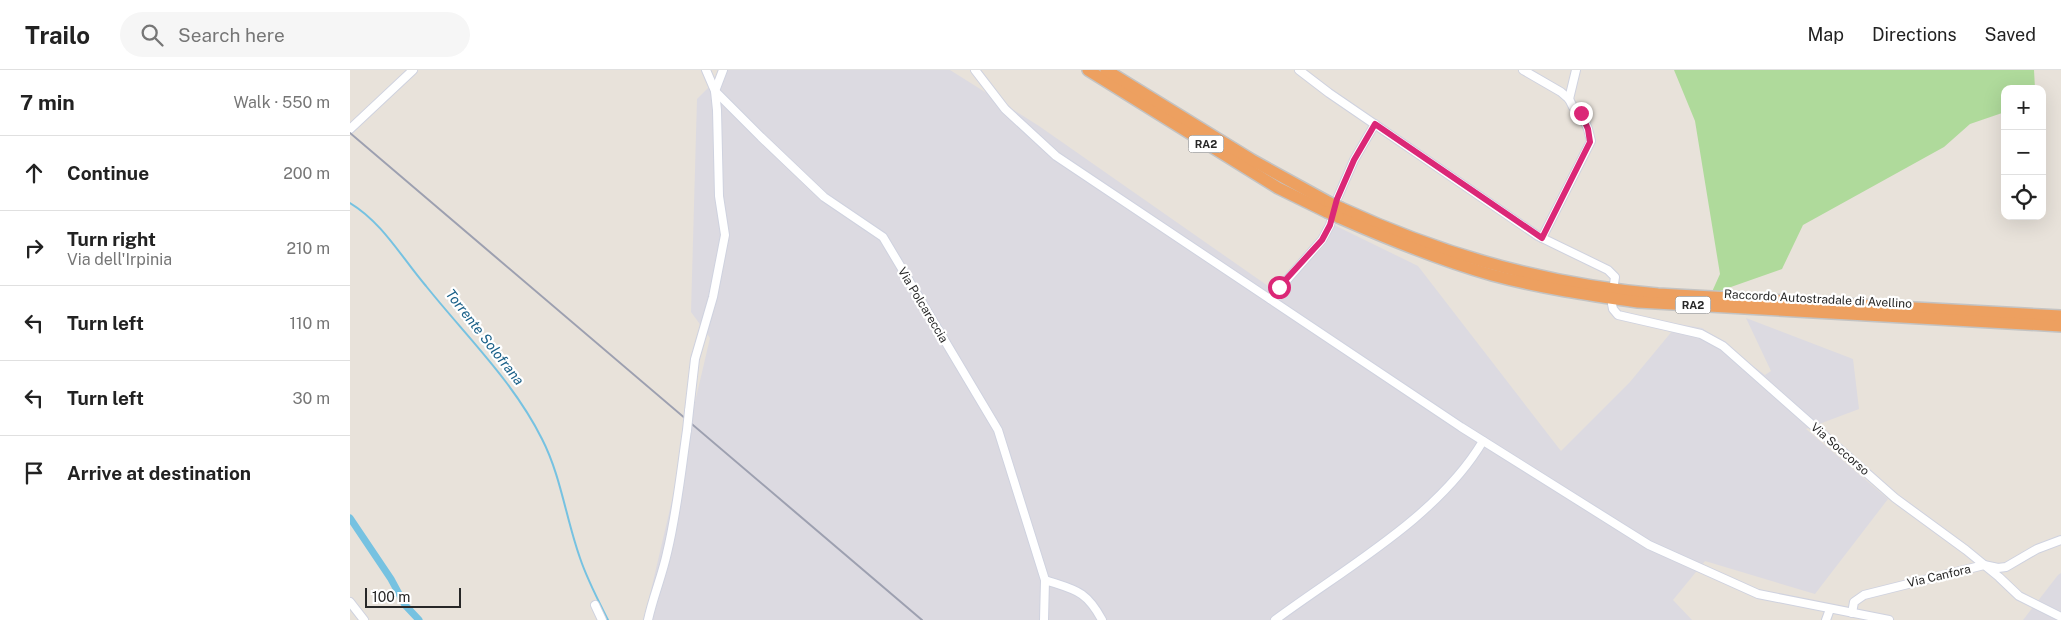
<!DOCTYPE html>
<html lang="en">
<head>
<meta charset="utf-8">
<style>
	body { margin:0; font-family:"Public Sans",sans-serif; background:#f6f6f6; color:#222 }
	.controls { position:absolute; right:15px; top:15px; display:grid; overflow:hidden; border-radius:10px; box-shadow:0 5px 20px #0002 }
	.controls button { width:45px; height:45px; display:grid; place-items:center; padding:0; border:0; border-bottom:1px solid #e0e0e0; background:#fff; color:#222; font:25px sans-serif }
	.scale { position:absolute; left:15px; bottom:12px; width:96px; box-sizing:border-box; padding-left:5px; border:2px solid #272727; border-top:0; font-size:14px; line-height:18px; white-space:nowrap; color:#272727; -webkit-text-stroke:4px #fff; paint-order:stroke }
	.stop { position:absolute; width:15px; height:15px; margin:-11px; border:4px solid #db2777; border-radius:50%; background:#fff }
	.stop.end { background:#db2777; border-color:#fff; box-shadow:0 1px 5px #0008 }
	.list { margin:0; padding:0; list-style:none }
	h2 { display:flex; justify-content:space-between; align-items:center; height:65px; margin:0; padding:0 20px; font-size:21px }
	h2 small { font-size:16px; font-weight:400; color:#767676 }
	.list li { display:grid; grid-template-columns:32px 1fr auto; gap:15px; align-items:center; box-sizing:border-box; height:75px; padding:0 20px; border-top:1px solid #e0e0e0 }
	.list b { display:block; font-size:19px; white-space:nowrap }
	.list p { margin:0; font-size:16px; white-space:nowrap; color:#767676 }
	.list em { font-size:16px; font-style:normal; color:#767676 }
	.icon { flex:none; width:28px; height:28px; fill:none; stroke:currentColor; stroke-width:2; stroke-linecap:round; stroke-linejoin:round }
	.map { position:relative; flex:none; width:1711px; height:550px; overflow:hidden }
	header { display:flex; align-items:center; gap:30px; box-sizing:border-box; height:70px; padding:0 25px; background:#fff; border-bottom:1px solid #e0e0e0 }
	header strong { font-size:24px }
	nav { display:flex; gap:28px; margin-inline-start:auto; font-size:18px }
	.search { width:350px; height:45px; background:#f6f6f6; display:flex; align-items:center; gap:12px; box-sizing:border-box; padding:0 18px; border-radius:28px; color:#767676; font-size:19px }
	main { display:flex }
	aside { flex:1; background:#fff }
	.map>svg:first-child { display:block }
</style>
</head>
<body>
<header>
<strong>Trailo</strong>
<div class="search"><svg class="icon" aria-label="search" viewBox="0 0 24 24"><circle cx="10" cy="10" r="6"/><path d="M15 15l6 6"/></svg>Search here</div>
<nav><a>Map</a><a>Directions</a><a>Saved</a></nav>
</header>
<main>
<aside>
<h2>7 min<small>Walk · 550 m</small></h2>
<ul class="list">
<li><svg class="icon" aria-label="ahead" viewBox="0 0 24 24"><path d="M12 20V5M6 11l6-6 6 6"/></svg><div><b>Continue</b></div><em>200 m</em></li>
<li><svg class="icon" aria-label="right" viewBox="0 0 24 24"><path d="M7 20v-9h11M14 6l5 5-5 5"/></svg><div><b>Turn right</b><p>Via dell'Irpinia</p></div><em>210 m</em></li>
<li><svg class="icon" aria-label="left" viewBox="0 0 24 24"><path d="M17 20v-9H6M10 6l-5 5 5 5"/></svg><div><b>Turn left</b></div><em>110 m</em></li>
<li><svg class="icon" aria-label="left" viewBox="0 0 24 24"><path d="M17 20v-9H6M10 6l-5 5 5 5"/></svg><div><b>Turn left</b></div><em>30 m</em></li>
<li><svg class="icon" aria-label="arrive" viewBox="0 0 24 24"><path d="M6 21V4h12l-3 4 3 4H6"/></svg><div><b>Arrive at destination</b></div></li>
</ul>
</aside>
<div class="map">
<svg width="1711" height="550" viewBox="0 0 1711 550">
	<rect width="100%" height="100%" fill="#e8e2da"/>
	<g fill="#dcdae1">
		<polygon points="376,0 600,0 689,56 928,223 973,177 984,155 1068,196 1211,381 1280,312 1328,254 1352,258 1415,305 1421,301 1396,248 1503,289 1509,339 1456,359 1538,429 1465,524 1355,491 1323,530 1342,550 294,550 360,268 341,242 347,29"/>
		<polygon points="1711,503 1711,550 1673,550 1708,505"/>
	</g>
	<polygon fill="#afda9b" points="1324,0 1684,0 1685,19 1655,19 1655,42 1620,54 1594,77 1453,155 1432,199 1361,224 1370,204 1345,51"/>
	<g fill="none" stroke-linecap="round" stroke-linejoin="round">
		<path stroke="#76c2e1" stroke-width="2" d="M0 133C32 152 52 188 76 216 116 266 163 311 192 369 211 406 216 449 230 488 237 509 248 530 258 550"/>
		<polyline stroke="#76c2e1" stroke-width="7" points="0,448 41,509 55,535 69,550"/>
		<defs>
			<g id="minor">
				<polyline points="356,0 365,21 411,67 474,127 533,167 648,360 695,510"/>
				<polyline points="625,0 655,39 706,86 1111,357 1299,475 1408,524 1539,550"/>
				<polyline points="949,0 979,23 1188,166 1258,200 1265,207 1264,214"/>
				<polyline points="1173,0 1211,22 1219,29 1223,37 1231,43 1238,59 1241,71 1192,168"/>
				<polyline points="1219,29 1226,0"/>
				<polyline points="0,59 63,0"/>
				<polyline points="920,229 972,170 980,155 987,129 1004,90 1025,54"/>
				<polyline points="1262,234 1263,239 1268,245 1351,264 1373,276 1545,428 1616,480 1649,507 1669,526 1711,547"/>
				<polyline points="339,341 345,289 363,227 375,165 369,126 367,40 365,21 373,0"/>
				<polyline points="0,532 14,550"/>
				<polyline points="245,535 252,550"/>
				<polyline points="1502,543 1504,532 1514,525 1634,495 1648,498 1656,497 1687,479 1711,470"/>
				<path d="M298 550C303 527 312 506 317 483 327 442 331 401 337 360"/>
				<path d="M694 550 695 510C725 520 736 520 752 550"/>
				<path d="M925 550C995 498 1088 447 1133 371"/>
				<polyline points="1476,550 1480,539"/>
			</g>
			<g id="highway">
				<polyline points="738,0 928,118 977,142"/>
				<polyline points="756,0 902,90 980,133"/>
				<path d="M991 138C1091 184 1198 215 1308 224L1711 246"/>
				<path d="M988 147C1038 169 1089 190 1142 205 1190 218 1239 225 1288 232L1711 256"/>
			</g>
		</defs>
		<use href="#minor" stroke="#cfd2df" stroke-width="10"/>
		<use href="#highway" stroke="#c3c3c3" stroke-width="14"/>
		<use href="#minor" stroke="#fff" stroke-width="8"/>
		<use href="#highway" stroke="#eda060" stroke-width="11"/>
		<polyline stroke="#9da0b0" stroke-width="2" points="0,63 572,550"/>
		<defs>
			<polyline id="minor-bridge" points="337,360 339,341"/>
			<g id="highway-bridge">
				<polyline points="980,133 991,138"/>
				<polyline points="977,142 988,147"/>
			</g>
		</defs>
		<use href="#minor-bridge" stroke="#cfd2df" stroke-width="10" stroke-linecap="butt"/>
		<use href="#highway-bridge" stroke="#c3c3c3" stroke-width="14" stroke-linecap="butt"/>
		<use href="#minor-bridge" stroke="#fff" stroke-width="8"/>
		<use href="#highway-bridge" stroke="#eda060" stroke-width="11"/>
	</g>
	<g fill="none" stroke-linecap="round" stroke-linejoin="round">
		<polyline stroke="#db2777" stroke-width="6" points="929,217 972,170 980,155 987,129 1004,90 1025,54 1192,168 1240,72 1238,59 1231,43"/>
	</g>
	<g text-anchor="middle" stroke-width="4.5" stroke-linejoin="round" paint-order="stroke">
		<g fill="#fff" stroke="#686868" stroke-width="1">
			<rect x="838.5" y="65.5" width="35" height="17" rx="4"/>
			<rect x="1325.5" y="226.5" width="35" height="17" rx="4"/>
		</g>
		<g font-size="11" font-weight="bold" fill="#272727">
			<text x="856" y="78">RA2</text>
			<text x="1343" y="239">RA2</text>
		</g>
		<g font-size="12" fill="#272727" stroke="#fff">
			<text transform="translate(1468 229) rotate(3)" y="4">Raccordo Autostradale di Avellino</text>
			<text transform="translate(573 235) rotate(59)" y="4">Via Polcareccia</text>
			<text transform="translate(1490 379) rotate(41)" y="4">Via Soccorso</text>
			<text transform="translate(1589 506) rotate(-13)" y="4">Via Canfora</text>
		</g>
		<g font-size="14" font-style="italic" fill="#1a6088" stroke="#fff">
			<text transform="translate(135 267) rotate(52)" y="5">Torrente Solofrana</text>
		</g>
	</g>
</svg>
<div class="controls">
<button>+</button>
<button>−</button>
<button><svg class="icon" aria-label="locate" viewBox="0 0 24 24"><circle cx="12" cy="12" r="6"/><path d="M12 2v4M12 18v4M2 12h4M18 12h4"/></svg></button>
</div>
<div class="scale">100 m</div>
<div class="stop" style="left:929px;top:217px"></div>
<div class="stop end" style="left:1231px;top:43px"></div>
</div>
</main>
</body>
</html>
